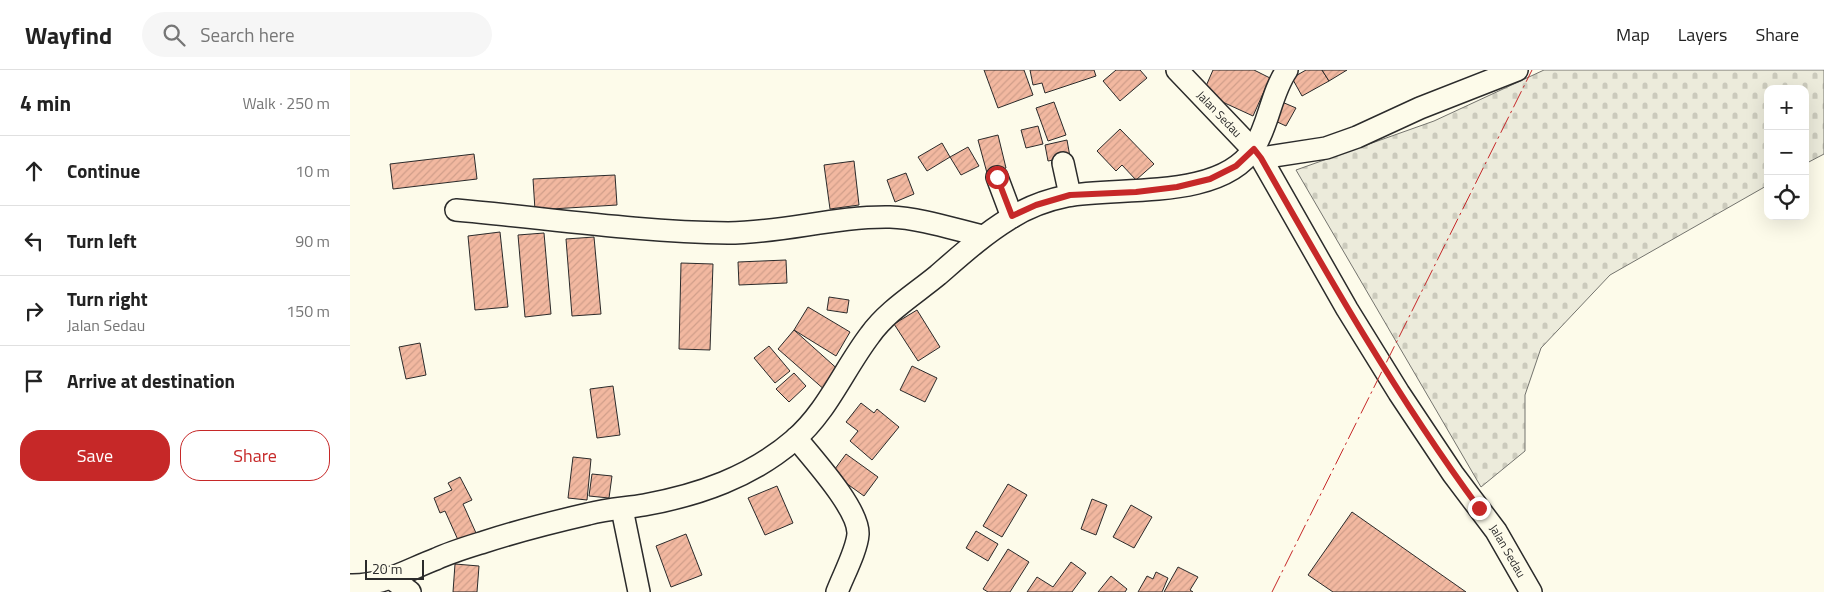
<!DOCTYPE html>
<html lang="en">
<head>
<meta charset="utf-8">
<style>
	body { margin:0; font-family:"Titillium Web",sans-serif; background:#f6f6f6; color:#222 }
	.controls { position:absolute; right:15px; top:15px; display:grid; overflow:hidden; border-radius:10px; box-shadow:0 5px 20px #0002 }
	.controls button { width:45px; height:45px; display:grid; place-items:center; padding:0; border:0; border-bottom:1px solid #e0e0e0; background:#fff; color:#222; font:25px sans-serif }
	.scale { position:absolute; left:15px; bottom:12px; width:59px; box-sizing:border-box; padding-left:5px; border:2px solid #2b2b2b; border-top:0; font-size:14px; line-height:18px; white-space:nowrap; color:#2b2b2b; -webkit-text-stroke:4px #fdfbea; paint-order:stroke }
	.stop { position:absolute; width:15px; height:15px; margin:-11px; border:4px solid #c62828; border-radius:50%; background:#fff }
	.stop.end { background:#c62828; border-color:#fff; box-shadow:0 1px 5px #0008 }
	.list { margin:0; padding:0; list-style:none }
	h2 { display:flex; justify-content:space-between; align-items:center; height:65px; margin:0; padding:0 20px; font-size:21px }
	h2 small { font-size:16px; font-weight:400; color:#767676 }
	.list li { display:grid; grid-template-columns:32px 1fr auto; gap:15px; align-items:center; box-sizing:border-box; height:70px; padding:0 20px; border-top:1px solid #e0e0e0 }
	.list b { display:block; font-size:19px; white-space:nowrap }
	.list p { margin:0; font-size:16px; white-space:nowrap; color:#767676 }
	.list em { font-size:16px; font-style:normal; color:#767676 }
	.actions { display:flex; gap:10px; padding:15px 20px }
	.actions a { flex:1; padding:11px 0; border:1px solid #c62828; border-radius:20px; text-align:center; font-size:18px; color:#c62828 }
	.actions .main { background:#c62828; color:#fff }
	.icon { flex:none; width:28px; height:28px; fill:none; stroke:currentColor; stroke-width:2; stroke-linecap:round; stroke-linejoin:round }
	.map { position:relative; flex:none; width:1474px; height:522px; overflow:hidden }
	header { display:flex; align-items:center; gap:30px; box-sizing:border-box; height:70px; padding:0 25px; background:#fff; border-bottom:1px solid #e0e0e0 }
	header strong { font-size:24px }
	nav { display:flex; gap:28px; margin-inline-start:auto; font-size:18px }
	.search { width:350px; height:45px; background:#f6f6f6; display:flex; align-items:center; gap:12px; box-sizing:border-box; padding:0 18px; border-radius:28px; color:#767676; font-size:19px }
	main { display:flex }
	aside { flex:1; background:#fff }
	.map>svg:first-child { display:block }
</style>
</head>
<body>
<header>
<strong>Wayfind</strong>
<div class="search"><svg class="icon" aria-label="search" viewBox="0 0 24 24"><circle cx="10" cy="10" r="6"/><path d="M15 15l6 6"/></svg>Search here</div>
<nav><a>Map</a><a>Layers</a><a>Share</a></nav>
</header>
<main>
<aside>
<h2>4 min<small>Walk · 250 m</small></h2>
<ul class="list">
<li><svg class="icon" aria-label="ahead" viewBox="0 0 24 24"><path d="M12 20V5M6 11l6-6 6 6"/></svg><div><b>Continue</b></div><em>10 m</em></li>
<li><svg class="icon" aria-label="left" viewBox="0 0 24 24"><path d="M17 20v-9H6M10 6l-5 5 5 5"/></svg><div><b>Turn left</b></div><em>90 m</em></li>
<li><svg class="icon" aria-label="right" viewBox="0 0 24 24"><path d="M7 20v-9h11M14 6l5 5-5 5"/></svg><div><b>Turn right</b><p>Jalan Sedau</p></div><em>150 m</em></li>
<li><svg class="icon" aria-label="arrive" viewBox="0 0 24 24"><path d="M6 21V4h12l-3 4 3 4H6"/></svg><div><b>Arrive at destination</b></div></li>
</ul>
<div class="actions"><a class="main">Save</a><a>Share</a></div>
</aside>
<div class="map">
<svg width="1474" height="522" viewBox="0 0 1474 522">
	<defs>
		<pattern id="cemetery-stones" width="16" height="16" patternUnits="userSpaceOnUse" patternTransform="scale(1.25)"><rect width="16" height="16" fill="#ecebdb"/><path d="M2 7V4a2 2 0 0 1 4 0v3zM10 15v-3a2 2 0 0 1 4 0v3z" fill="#cbcabc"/></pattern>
		<pattern id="building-hatch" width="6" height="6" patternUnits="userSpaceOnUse" patternTransform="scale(1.25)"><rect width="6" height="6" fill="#f2b8a0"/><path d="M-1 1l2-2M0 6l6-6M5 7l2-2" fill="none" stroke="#d09e8a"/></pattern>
	</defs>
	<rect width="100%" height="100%" fill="#fdfbea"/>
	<polygon fill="url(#cemetery-stones)" stroke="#74746e" points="1194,0 1474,0 1474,84 1455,94 1455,19 1418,19 1418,115 1260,205 1191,278 1175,325 1175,381 1131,417 946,100 1084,51"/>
	<g fill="url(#building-hatch)" stroke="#2b2b2b">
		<polygon points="634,0 674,0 683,25 648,38"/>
		<polygon points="680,0 744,0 746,6 695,23 692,13 683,15"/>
		<polygon points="766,0 790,0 797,8 770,31 753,11"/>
		<polygon points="863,0 904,0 920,8 903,46 853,23"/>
		<polygon points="956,0 972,0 979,11 952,26 942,8"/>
		<polygon points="972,0 997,0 979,11"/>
		<polygon points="704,32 716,65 698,71 686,38"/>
		<polygon points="932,32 946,38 936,56 923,50"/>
		<polygon points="688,56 693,74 676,78 671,60"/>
		<polygon points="770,59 804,94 786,110 772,95 766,101 747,81"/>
		<polygon points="648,65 656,98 637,103 628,70"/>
		<polygon points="717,70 720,87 698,91 695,75"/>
		<polygon points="592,73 600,87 577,101 568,87"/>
		<polygon points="618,77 629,96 611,105 600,87"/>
		<polygon points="124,84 127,109 43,119 40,94"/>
		<polygon points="504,91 509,135 480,139 474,95"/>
		<polygon points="556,103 564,124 545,132 537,110"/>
		<polygon points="265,105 267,135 185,140 183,109"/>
		<polygon points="150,162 158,237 125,240 118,166"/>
		<polygon points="194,163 201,244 175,247 168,165"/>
		<polygon points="244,167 251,244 222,246 216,169"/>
		<polygon points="436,190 437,213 389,215 388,192"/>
		<polygon points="331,193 363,194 360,280 329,279"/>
		<polygon points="479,227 499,230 497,243 477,240"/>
		<polygon points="458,237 500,262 486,286 444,260"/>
		<polygon points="567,240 590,277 568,291 544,254"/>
		<polygon points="444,260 492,303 476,321 428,279"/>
		<polygon points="70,273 76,305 56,309 49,277"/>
		<polygon points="419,276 440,301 425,313 404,288"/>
		<polygon points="562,296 587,308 575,332 550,320"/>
		<polygon points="444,303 456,316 439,332 426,319"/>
		<polygon points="263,316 270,365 247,368 240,319"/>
		<polygon points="511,333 524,343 527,339 549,357 522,390 500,371 508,361 496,352"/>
		<polygon points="496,384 528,407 514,426 482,403"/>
		<polygon points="223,387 241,389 237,430 218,428"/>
		<polygon points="242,404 262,406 259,428 239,426"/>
		<polygon points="110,407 122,430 113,434 126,463 108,470 95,441 90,443 84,428 102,420 98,413"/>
		<polygon points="658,414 677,425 652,467 633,456"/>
		<polygon points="427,416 443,453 415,465 398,428"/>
		<polygon points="742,429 757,435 746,465 731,459"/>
		<polygon points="781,435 802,447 784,478 763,467"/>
		<polygon points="1002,442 1116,522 983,522 958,505"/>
		<polygon points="626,461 648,474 638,491 616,478"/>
		<polygon points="336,464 352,505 321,517 306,476"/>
		<polygon points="658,479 679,492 660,522 638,522 633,519"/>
		<polygon points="721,492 736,503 722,522 677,522 687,507 703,517"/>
		<polygon points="105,494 129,496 127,522 103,522"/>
		<polygon points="828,497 848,507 840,520 843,522 814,522"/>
		<polygon points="806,502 818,508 812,522 788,522 797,506 803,509"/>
		<polygon points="761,506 777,519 775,522 748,522"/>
	</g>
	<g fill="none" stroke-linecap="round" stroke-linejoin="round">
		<defs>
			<g id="minor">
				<path id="s1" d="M827 0 911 88 997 239 1049 323 1103 404 1146 461 1181 522"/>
				<polyline points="911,88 976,78 1007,67 1070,38 1167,0"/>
				<polyline points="713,93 720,125"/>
				<polyline points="647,107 662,147"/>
				<path d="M106 140C196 148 289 162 378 163 432 163 485 146 540 147 570 148 603 159 632 166"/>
				<path d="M446 368C463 389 509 439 508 464 507 480 493 506 487 522"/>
				<polyline points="272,439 289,522"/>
				<polyline points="42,509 60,522"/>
				<path d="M0 515C32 516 57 500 86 489 101 482 118 477 134 472 168 461 203 452 238 444 257 439 276 438 294 435 349 425 401 407 444 370 477 342 494 299 520 265 537 241 565 224 588 205 611 185 633 165 659 149 676 138 697 130 717 126 768 116 871 131 904 78 919 54 921 23 937 0"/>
			</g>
		</defs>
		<use href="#minor" stroke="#2b2b2b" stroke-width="24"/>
		<use href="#minor" stroke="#fdfbea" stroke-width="21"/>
		<polyline stroke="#c62828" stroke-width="1" stroke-dasharray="18 4 2.5 4" stroke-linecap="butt" points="922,522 1182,0"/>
	</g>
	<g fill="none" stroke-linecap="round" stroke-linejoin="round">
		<path stroke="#c62828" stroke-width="6" d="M647 107 662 146 686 135 720 125 786 122 827 117 860 109 886 96 904 79 911 88C979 208 1047 327 1129 438"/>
	</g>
	<g text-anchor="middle" stroke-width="4" stroke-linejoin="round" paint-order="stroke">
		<g font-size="12" fill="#2b2b2b" stroke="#fdfbea">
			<text dy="4" stroke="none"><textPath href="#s1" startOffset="61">Jalan Sedau</textPath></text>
			<text dy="4" stroke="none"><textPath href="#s1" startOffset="586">Jalan Sedau</textPath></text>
		</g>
	</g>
</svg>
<div class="controls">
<button>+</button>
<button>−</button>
<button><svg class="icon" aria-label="locate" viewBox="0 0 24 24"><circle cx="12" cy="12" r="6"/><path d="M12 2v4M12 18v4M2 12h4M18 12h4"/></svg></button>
</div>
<div class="scale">20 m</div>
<div class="stop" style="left:647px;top:107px"></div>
<div class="stop end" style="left:1129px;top:438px"></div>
</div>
</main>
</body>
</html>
